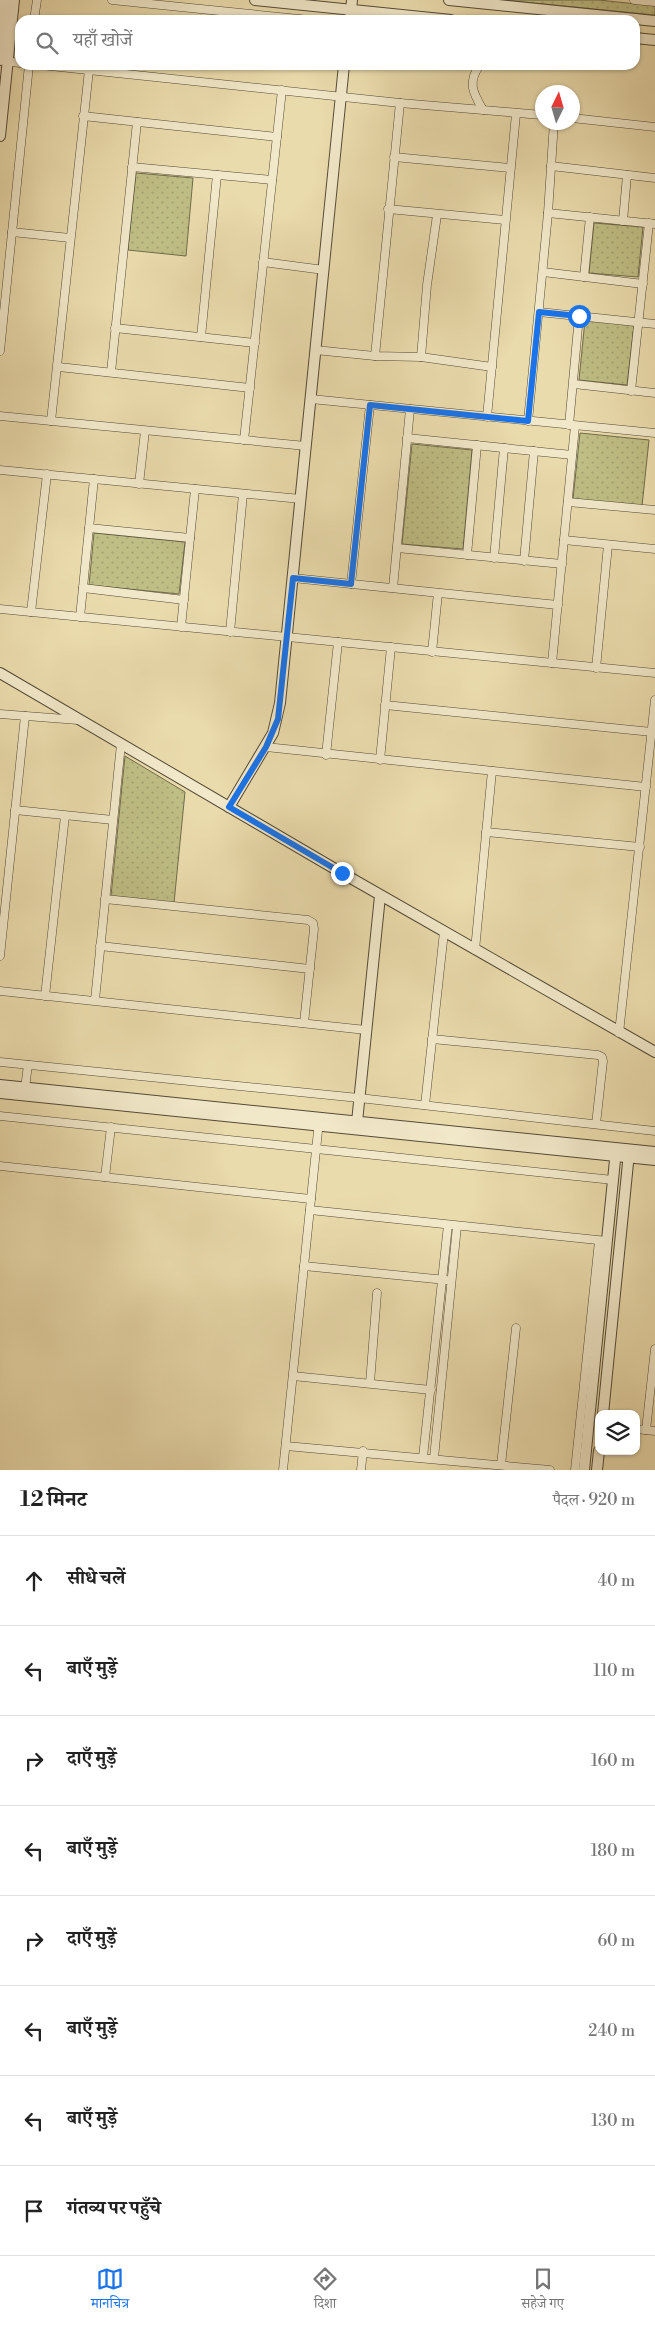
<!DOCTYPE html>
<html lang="hi">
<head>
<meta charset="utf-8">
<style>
	body { margin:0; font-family:"Libre Bodoni","Noto Serif Devanagari",serif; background:#f2f2f2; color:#222 }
	.controls { position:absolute; right:15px; bottom:15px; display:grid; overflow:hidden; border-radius:10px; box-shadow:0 1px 4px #0004 }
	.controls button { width:45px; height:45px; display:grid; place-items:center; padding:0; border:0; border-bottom:1px solid #e0e0e0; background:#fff; color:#222; font:25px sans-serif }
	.compass { position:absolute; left:535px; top:85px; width:45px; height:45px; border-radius:50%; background:#fff; box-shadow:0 1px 4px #0004; rotate:5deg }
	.stop { position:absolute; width:15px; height:15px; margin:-11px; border:4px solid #1a73e8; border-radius:50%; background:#fff }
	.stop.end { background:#1a73e8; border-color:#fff; box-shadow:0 1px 5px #0008 }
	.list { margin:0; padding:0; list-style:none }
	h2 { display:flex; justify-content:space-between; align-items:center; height:65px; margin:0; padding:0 20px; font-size:21px }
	h2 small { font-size:16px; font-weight:400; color:#767676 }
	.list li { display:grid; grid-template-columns:32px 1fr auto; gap:15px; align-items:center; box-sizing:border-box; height:90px; padding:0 20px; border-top:1px solid #e0e0e0 }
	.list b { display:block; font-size:19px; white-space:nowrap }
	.list em { font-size:16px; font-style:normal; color:#767676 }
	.icon { flex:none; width:28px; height:28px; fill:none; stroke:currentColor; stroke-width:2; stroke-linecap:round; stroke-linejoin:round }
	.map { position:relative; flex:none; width:655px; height:1470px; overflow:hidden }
	.search { position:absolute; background:#fff; box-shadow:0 1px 4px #0004; left:15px; right:15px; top:15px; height:55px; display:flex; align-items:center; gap:12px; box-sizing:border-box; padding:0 18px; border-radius:15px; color:#767676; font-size:19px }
	.sheet { height:785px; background:#fff }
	nav { display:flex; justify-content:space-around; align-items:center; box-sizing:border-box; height:70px; border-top:1px solid #e0e0e0; background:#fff; font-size:14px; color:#767676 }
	nav a { display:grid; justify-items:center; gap:2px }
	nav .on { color:#1a73e8 }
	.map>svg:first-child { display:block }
</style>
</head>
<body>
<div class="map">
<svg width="655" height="1470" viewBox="0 0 655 1470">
	<defs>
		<pattern id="park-dots" width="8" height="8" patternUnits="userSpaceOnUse" patternTransform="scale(1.25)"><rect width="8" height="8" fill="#bfbe84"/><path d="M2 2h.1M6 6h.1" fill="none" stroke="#a4a371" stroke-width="1.8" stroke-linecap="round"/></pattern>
	</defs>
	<rect width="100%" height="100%" fill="#eadbac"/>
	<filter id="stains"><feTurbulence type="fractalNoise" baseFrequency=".004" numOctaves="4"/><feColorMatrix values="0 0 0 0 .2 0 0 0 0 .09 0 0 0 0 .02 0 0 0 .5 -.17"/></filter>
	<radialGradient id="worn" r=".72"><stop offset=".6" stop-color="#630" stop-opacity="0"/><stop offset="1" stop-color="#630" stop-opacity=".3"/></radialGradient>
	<g fill="url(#park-dots)" stroke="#706c4a">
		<polygon points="503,0 599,0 655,6 655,15"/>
		<polygon points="136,173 193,178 186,256 128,250"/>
		<polygon points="594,223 643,227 638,277 589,273"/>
		<polygon points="585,320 634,325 627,385 579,380"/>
		<polygon points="580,433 649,440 642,506 573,499"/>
		<polygon points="412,444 472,450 463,549 402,544"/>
		<polygon points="94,533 185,542 179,594 89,585"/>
		<polygon points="125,756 185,792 174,903 111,896"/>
	</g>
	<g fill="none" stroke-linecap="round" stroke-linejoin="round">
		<defs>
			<g id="minor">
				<polyline points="112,0 309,20"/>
				<polyline points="634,0 655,2"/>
				<polyline points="34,20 37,0"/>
				<polyline points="4,61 20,63"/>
				<polyline points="41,65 400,103 542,115"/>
				<path d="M480 65C467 82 473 93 483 110"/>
				<polyline points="83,116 277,137"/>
				<polyline points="572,118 655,127"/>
				<polyline points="394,157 510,168"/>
				<polyline points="551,166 655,178"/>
				<polyline points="132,167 272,180"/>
				<polyline points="388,209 505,220"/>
				<polyline points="548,213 655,224"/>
				<polyline points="623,221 627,175"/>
				<polyline points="12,232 70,238"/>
				<polyline points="263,262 324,270"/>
				<polyline points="543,272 643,284"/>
				<polyline points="584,277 590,217"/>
				<polyline points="539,312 655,324"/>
				<polyline points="115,328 255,343"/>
				<polyline points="201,337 217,175"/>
				<polyline points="315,350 375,356 421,357 492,367"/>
				<polyline points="0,351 29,65"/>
				<polyline points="375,356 400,103"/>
				<polyline points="421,357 427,285 437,215"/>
				<polyline points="59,367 250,388"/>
				<polyline points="111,372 137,122"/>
				<polyline points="574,384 655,393"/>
				<polyline points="631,391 649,223"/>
				<polyline points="311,399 655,433"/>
				<polyline points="0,416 306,446"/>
				<polyline points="487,417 516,114"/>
				<polyline points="51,421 89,70"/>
				<polyline points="528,421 548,213 554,122"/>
				<polyline points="569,425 579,316"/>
				<polyline points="407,438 572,455"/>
				<polyline points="244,440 282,90"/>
				<polyline points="0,470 301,499"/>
				<polyline points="139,484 145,431"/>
				<polyline points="568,502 655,510"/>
				<polyline points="89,528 190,538"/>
				<polyline points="564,540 655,549"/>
				<polyline points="397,548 562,564"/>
				<polyline points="467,555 477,445"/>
				<polyline points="494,558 504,448"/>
				<polyline points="524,561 534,451"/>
				<polyline points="293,578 558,605"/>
				<polyline points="351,584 370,405"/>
				<polyline points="83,588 184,600"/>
				<polyline points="393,588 410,409"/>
				<polyline points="0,609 655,673"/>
				<polyline points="31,612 47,474"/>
				<polyline points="80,617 94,479"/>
				<polyline points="181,627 195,489"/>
				<polyline points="230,632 243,494"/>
				<polyline points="432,652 438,593"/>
				<polyline points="552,663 575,426"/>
				<polyline points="596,668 608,545"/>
				<polyline points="385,705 652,732"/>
				<polyline points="0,714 78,720"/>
				<polyline points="266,747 646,787"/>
				<polyline points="326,755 338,642"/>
				<polyline points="380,760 391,647"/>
				<polyline points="15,810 113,820"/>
				<polyline points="486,832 640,847"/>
				<polyline points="105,899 308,920 313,923 314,929 304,1023"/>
				<polyline points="100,946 310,969"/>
				<polyline points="475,950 492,771"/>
				<polyline points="0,956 25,716"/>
				<polyline points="0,991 366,1030"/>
				<polyline points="45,996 65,816"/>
				<polyline points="95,1000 121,744"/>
				<polyline points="619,1033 655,700"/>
				<polyline points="432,1039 598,1055 602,1057 603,1061 596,1124"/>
				<polyline points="0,1062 359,1098 655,1131"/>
				<polyline points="25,1088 28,1065"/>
				<polyline points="425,1105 444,932"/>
				<polyline points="0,1116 613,1180"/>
				<polyline points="0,1166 311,1199"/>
				<polyline points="105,1177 111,1127"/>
				<polyline points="310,1210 607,1241"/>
				<polyline points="304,1266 446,1280"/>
				<polyline points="293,1376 431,1390"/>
				<polyline points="370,1383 377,1293"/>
				<polyline points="636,1429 655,1431"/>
				<polyline points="646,1430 655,1349"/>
				<polyline points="286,1446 550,1470"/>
				<polyline points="423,1457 448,1225"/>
				<polyline points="434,1458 457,1226"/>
				<polyline points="501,1465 516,1328"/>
				<polyline points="283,1470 319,1121"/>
				<polyline points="361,1470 363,1451"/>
				<polyline points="575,1470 599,1241"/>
			</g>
			<g id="tertiary">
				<polyline points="255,0 451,20"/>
				<polyline points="449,0 655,21"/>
				<polyline points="350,20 352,0"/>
				<polyline points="635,38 655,40"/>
				<polyline points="0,60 5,0"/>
				<polyline points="0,136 14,0"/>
				<polyline points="0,673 342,873 655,1052"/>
				<polyline points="229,807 273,733 280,703 344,65"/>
				<polyline points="0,1085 655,1152"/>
				<polyline points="0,1093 655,1160"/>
				<polyline points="357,1122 380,896"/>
				<polyline points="603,1414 629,1153"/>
				<polyline points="584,1470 616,1150"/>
				<polyline points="597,1470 599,1451"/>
			</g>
		</defs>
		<use href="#minor" stroke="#534a37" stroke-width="9"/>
		<use href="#tertiary" stroke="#534a37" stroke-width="12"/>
		<use href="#minor" stroke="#f1e8c9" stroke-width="8"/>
		<use href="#tertiary" stroke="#f1e8c9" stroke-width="10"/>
	</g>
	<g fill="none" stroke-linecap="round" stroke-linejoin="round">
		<polyline stroke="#1a73e8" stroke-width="6" points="342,873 229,807 266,747 278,719 293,578 351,584 370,405 528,421 539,312 579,316"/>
	</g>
	<rect width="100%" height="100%" filter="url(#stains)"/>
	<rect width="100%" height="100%" fill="url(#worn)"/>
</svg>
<div class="controls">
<button><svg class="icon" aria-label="layers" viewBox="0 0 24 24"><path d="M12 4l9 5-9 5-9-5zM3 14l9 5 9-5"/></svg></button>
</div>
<svg class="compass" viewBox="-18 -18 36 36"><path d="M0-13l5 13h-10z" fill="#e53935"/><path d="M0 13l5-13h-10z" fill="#767676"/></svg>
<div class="stop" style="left:579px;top:316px"></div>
<div class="stop end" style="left:342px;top:873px"></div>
<div class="search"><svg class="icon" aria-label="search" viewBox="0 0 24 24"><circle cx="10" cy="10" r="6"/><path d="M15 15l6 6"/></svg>यहाँ खोजें</div>
</div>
<section class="sheet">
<h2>12 मिनट<small>पैदल · 920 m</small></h2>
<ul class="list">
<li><svg class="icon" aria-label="ahead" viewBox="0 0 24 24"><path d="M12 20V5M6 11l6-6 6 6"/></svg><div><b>सीधे चलें</b></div><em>40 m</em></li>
<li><svg class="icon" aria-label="left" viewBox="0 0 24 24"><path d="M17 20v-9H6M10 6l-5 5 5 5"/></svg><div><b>बाएँ मुड़ें</b></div><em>110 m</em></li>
<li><svg class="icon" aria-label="right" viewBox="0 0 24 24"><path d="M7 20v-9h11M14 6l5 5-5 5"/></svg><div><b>दाएँ मुड़ें</b></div><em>160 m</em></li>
<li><svg class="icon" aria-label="left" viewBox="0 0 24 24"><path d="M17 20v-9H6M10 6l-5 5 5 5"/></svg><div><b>बाएँ मुड़ें</b></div><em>180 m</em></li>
<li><svg class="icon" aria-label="right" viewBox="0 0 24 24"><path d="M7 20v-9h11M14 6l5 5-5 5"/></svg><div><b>दाएँ मुड़ें</b></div><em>60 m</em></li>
<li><svg class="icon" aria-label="left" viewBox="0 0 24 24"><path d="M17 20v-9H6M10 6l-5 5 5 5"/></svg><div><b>बाएँ मुड़ें</b></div><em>240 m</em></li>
<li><svg class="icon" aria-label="left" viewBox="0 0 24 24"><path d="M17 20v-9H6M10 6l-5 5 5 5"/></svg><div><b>बाएँ मुड़ें</b></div><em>130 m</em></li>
<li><svg class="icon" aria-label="arrive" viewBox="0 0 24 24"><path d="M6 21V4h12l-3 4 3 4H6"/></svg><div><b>गंतव्य पर पहुँचे</b></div></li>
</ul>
</section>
<nav>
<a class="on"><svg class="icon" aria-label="map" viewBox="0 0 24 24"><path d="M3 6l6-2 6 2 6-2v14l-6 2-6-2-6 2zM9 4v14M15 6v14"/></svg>मानचित्र</a>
<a><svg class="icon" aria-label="directions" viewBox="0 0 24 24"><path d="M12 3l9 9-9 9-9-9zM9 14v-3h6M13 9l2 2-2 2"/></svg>दिशा</a>
<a><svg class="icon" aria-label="saved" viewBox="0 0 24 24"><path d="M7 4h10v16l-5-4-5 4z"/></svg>सहेजे गए</a>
</nav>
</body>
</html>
